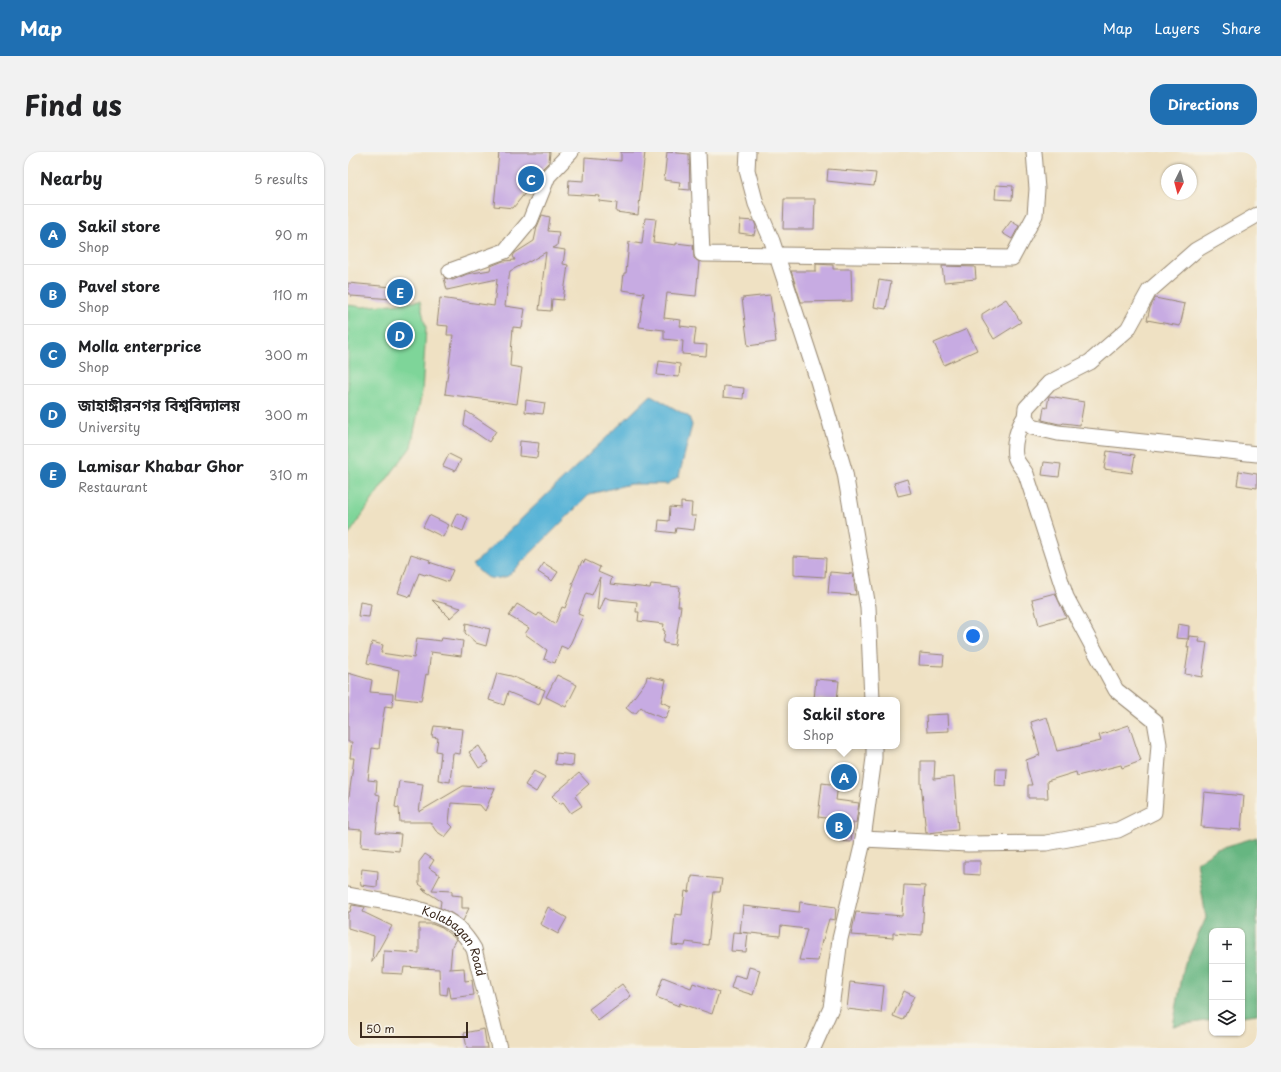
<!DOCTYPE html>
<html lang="en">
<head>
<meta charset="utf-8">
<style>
	body { margin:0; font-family:"Playpen Sans","Noto Sans Bengali",sans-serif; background:#f2f2f2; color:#202124 }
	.controls { position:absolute; right:12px; bottom:12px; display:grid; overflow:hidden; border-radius:8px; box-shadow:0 1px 3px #0004 }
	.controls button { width:36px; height:36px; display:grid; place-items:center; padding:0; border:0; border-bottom:1px solid #e0e0e0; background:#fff; color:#202124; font:20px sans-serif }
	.compass { position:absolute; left:813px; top:12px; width:36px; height:36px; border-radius:50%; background:#fff; box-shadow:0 1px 3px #0004; rotate:186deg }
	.scale { position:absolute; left:12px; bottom:10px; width:108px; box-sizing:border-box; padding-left:4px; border:2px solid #3b2a1e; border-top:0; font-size:11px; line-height:14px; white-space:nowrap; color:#3b2a1e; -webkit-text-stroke:3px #f7f3e8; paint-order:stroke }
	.you { position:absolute; left:625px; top:484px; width:14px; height:14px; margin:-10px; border:3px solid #fff; border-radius:50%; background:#1a73e8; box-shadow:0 0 0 6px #1a73e833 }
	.badge { display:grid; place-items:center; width:26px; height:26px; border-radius:50%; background:#1f6fb2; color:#fff; font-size:13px; font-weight:700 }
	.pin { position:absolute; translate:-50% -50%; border:2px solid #fff; box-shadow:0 1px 4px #0006 }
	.popup { position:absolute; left:440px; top:545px; width:112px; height:52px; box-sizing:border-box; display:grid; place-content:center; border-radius:8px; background:#fff; filter:drop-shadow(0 1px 3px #0005); font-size:13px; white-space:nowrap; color:#757577 }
	.popup b { font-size:15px; color:#202124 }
	.popup::after { content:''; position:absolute; left:50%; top:100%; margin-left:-8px; border:8px solid transparent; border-top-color:#fff }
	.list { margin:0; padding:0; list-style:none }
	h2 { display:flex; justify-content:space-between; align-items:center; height:52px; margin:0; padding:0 16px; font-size:17px }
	h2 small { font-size:13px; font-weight:400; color:#757577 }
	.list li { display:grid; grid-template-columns:26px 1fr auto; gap:12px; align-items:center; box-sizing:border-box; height:60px; padding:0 16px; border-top:1px solid #e0e0e0 }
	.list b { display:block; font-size:15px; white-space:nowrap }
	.list p { margin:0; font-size:13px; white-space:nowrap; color:#757577 }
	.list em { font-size:13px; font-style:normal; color:#757577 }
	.icon { flex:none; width:22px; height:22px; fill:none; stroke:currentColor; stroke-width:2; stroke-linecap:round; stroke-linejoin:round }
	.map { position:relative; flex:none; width:909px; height:896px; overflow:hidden; border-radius:16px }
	header { display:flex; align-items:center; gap:24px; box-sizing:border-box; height:56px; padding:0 20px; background:#1f6fb2; color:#fff }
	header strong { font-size:19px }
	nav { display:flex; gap:22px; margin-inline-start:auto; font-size:14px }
	.intro { display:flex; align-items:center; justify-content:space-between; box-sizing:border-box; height:96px; padding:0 24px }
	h1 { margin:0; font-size:28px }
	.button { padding:10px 18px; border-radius:16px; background:#1f6fb2; color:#fff; font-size:14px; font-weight:700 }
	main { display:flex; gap:24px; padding:0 24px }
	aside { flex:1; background:#fff; border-radius:16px; box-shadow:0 1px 3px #0004 }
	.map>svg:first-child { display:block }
</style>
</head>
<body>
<header>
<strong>Map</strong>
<nav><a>Map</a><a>Layers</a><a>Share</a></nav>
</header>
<div class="intro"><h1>Find us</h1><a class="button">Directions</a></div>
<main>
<aside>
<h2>Nearby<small>5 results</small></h2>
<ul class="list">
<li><span class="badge">A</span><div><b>Sakil store</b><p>Shop</p></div><em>90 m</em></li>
<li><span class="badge">B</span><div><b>Pavel store</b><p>Shop</p></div><em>110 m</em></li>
<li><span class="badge">C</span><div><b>Molla enterprice</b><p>Shop</p></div><em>300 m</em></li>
<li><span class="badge">D</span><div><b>জাহাঙ্গীরনগর বিশ্ববিদ্যালয়</b><p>University</p></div><em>300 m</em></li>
<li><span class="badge">E</span><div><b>Lamisar Khabar Ghor</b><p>Restaurant</p></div><em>310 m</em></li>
</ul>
</aside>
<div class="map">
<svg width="909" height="896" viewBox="0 0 909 896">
	<rect width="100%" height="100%" fill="#f7f3e8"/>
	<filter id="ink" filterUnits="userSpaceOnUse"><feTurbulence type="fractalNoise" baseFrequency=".025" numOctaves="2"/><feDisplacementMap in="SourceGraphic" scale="8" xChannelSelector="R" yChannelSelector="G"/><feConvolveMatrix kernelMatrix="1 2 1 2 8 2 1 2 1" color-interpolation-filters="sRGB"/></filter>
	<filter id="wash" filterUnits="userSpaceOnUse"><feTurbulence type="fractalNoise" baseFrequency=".012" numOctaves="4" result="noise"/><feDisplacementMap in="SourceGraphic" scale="16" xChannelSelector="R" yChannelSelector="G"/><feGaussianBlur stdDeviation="0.9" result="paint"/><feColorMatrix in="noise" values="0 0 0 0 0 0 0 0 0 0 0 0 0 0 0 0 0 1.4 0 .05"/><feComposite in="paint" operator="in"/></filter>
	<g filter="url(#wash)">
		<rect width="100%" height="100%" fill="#efe1c3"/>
		<polygon fill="#7ed599" stroke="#5c805c" points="72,149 78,176 74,240 63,295 33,335 0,384 0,153 15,155"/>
		<polygon fill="#66b681" stroke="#507050" points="909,685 909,862 894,864 894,779 864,779 864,868 825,874 836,814 858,766 849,710 869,697"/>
		<path fill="#59b4d7" stroke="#4a6f7a" d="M303 243 341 265 344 273 331 324 320 332H282L242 342 160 424C141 429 139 427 125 413Z"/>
		<g id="blocks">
			<g fill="#c7abe2">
				<polygon points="151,0 202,0 201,10 193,18 190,25 165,56 146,54"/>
				<polygon points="273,0 297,0 290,63 268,60 269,51 251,49 252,44 220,42 221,28 236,29 237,6 273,9"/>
				<polygon points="319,0 341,2 342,38 331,37 332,30 316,28"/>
				<polygon points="480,17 528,21 526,34 479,29"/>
				<polygon points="648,33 665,34 664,48 647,47"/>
				<polygon points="436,47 467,47 466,77 435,77"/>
				<polygon points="194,63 202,65 200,79 211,80 209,94 205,96 217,98 215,112 220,113 215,148 204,147 203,159 191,158 198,100 181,110 181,109 162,119 157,154 177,157 174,176 165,175 162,214 174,216 169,252 97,242 105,183 99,183 100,174 89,173 92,146 146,154 149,127 99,138 96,126 105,128 119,122 142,118 143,114 155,109 167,108 165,104 167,101 186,89 189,75"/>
				<polygon points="297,66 308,67 305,90 328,93 328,91 345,93 346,106 351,110 348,144 319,141 316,166 333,168 332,174 348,176 346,192 359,193 358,204 334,202 335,189 316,187 316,178 291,175 296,141 274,138 276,121 278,121 281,90 294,92"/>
				<polygon points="392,68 406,69 408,74 406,83 391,81"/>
				<polygon points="663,69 671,74 664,87 654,81"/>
				<polygon points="468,112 485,113 485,117 503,117 504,149 453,150 443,119 468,119"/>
				<polygon points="594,114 627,115 628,127 596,130"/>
				<polygon points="531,128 543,130 538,157 526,155"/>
				<polygon points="0,131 44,135 44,132 61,133 60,148 3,144 3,142 0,142"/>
				<polygon points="422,143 428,190 400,194 394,146"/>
				<polygon points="807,146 837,152 832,174 799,168 802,156"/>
				<polygon points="658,147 673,170 646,187 634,167 634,162"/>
				<polygon points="619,177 629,198 596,213 586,191"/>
				<polygon points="311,209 332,212 331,225 309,223"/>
				<polygon points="376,234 396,236 395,247 375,245"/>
				<polygon points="701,244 736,250 732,273 715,271 714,272 711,272 694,268 696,255 699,256"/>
				<polygon points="178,248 197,251 195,262 177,260"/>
				<polygon points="118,259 148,279 141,290 116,273"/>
				<polygon points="172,289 191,291 189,306 171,304"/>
				<polygon points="759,299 787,303 784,321 756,317"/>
				<polygon points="101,302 113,308 107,319 95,314"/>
				<polygon points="696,310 713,312 711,325 694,323"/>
				<polygon points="891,319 909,322 909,336 889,333"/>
				<polygon points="559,327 563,341 550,344 546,331"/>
				<polygon points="333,350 344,351 343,364 348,364 346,378 328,376 327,381 310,379 311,368 321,369 322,355 333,356"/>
				<polygon points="109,361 120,366 115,379 103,374"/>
				<polygon points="81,363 101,373 95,385 75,375"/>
				<polygon points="63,402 82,408 81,410 105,418 100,430 78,422 77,423 71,421 62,445 50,441"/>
				<polygon points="446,404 478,406 477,425 446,423"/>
				<polygon points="237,408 252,415 250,420 264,426 262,432 302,436 303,432 332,435 330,454 333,454 327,493 315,491 317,479 315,478 316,472 290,469 291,460 288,460 289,450 261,447 257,445 252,458 249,457 252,425 244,443 238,441 230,462 235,464 220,497 213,494 207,511 196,507 199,498 177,482 181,476 161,464 169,452 189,464 191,461 207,472 214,455 217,456 226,432 224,432 234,409 236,411"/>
				<polygon points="196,411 210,420 204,429 190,420"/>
				<polygon points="482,420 505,422 508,443 480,441"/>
				<polygon points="707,441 718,465 691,473 684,447"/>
				<polygon points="84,448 113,456 102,466"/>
				<polygon points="12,450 23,452 21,465 10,464"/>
				<polygon points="118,471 142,477 138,494 128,491 117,481"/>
				<polygon points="830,472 841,474 840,487 828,486"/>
				<polygon points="841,484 852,485 851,490 859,491 854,525 837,522 841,495 839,495"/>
				<polygon points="69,486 93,489 94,486 115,489 113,504 83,500 80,523 78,522 73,549 47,546 51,518 19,511 24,490 35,493 33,501 66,506"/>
				<polygon points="572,501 596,503 595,514 571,513"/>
				<polygon points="0,521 24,528 22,540 45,542 44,555 37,554 34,571 31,597 24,596 20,628 29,629 28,642 32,643 28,680 53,682 51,699 13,695 14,678 0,677 0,652 6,606 2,606 4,590 0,590"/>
				<polygon points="149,521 163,524 197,538 191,553 160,540 156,553 141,548"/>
				<polygon points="209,523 229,533 218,555 198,545"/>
				<polygon points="299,524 318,528 313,550 323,554 317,567 299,560 293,555 288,561 284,561 278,556 298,529"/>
				<polygon points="468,527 491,529 489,548 466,547"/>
				<polygon points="600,562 601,579 579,580 578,563"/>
				<polygon points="699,565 709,599 753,589 751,583 781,573 793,609 774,616 773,613 729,624 728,620 699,629 700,646 680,646 680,633 684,633 679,616 678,608 692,603 683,570"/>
				<polygon points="86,574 115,577 112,602 105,601 102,630 90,628 93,600 88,599 90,586 84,585"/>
				<polygon points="131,594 141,610 131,616 121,600"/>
				<polygon points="208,601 226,603 225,614 207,612"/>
				<polygon points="573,609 587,609 586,627 606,625 610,678 578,681 573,631"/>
				<polygon points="648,617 659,617 658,634 647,633"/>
				<polygon points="186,619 197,625 188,640 177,633"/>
				<polygon points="231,621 241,632 227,644 234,654 223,661 215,650 212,652 204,644"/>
				<polygon points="51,629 75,632 71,660 115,634 147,636 137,659 132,653 103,651 101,671 105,675 97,685 88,679 82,670 52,670 51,656 47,655"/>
				<polygon points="474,631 490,633 488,648 511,651 508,671 505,671 503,690 491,689 493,668 470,665"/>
				<polygon points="856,640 896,644 893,678 853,675"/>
				<polygon points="77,702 86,708 81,716 92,723 84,738 104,739 104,743 114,744 114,756 121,756 115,769 103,761 92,756 93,749 74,737 79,738 71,732 71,710"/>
				<polygon points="616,709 632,709 632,723 616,722"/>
				<polygon points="14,717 30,719 29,735 12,733"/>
				<polygon points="344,724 374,727 372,740 366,740 360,793 338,790 337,794 324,793 327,762 334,763 337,739 341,740 343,726 344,726"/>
				<polygon points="556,733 577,734 574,783 545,781 545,786 503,783 508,760 554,764"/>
				<polygon points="452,750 488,755 487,768 481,767 475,788 474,788 470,809 451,808 459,777 433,774 432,784 392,780 395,754 451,760"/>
				<polygon points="4,753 17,755 15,760 44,774 24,810 26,784 0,776 0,760 2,760"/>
				<polygon points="200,755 219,766 210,782 192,772"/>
				<polygon points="71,772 84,772 94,776 108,787 104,794 102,817 116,816 117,829 124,828 126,843 103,846 101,835 100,835 99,843 92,842 91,817 56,815 55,822 35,821 36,799 71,801"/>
				<polygon points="385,780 400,781 398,800 383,799"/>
				<polygon points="401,815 412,818 405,843 383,836 387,823 398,826"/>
				<polygon points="315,825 343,836 345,831 371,840 364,862 332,851 331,854 308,845"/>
				<polygon points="502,830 536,834 533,861 499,857"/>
				<polygon points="274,832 283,844 250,869 241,857"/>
				<polygon points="556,839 566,844 555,868 545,864"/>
				<polygon points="136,877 139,896 119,896 116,881"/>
			</g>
		</g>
	</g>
	<g filter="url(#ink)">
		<use href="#blocks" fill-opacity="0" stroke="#958670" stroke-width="1"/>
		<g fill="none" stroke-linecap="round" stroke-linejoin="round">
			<defs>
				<g id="street">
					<polyline points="350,0 354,102 664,106 687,63 689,37 686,0"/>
					<polyline points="400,0 399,18 408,52 424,89 470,229 497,321 520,455 524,548"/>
					<polyline points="909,63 848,98 801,139 780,177 742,210 701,231 678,256 677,265 684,275 710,281 909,302"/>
					<polyline points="102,119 157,99 182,69 200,24 223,0"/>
					<path d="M515 687 620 692 698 691 770 678 806 660 811 592 807 569 768 538 718 445 678 322C675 317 668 310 667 304 665 292 670 274 677 265"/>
					<path id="s1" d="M0 743C31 749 84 755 109 775 116 782 121 788 126 797L151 896"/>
					<polyline points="465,896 483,856 492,787 514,694 526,606 526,594"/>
				</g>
			</defs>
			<use href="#street" stroke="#958670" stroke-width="17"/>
			<use href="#street" stroke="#fff" stroke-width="15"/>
		</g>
	</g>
	<g text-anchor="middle" stroke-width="3" stroke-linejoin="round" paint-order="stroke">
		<g font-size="12" fill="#3b2a1e" stroke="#f7f3e8">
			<text dy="4" stroke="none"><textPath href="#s1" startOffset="123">Kolabagan Road</textPath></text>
		</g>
	</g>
</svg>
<div class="controls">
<button>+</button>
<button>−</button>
<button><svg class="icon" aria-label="layers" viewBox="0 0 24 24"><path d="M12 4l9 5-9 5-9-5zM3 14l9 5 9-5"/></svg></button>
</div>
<svg class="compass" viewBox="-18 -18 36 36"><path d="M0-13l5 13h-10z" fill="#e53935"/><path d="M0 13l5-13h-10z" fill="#757577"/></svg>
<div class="scale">50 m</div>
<div class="you"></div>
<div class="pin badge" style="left:496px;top:625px">A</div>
<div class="popup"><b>Sakil store</b>Shop</div>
<div class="pin badge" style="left:491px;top:674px">B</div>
<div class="pin badge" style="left:183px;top:27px">C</div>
<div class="pin badge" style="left:52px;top:183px">D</div>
<div class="pin badge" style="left:52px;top:140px">E</div>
</div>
</main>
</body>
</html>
